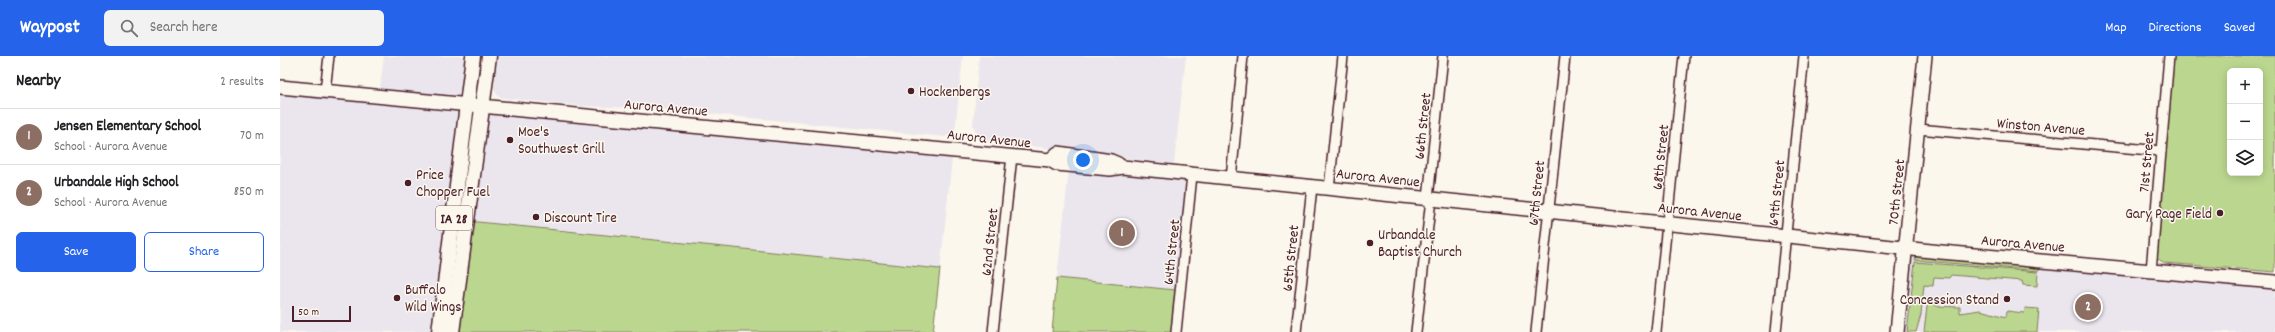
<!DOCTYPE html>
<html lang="en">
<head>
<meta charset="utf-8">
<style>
	body { margin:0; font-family:Dekko,sans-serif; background:#f2f2f2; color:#202124 }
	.controls { position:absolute; right:12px; top:12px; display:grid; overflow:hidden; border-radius:6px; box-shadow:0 2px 10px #0003 }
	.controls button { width:36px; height:36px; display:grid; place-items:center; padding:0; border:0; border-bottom:1px solid #e0e0e0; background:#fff; color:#202124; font:20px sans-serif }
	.scale { position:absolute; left:12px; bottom:10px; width:59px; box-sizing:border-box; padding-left:4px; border:2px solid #4a1f2b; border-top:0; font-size:11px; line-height:14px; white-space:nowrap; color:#4a1f2b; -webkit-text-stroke:3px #fbf7ec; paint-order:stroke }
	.you { position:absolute; left:803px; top:104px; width:14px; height:14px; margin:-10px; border:3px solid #fff; border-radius:50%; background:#1a73e8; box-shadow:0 0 0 6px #1a73e833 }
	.badge { display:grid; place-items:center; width:26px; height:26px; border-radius:50%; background:#2563eb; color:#fff; font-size:13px; font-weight:700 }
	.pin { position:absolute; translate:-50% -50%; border:2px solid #fff; box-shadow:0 1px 4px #0006 }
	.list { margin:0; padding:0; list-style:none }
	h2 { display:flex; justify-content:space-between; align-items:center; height:52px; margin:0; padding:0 16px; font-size:17px }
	h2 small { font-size:13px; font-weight:400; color:#757577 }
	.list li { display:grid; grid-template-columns:26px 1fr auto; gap:12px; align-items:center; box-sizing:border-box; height:56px; padding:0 16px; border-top:1px solid #e0e0e0 }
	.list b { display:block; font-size:15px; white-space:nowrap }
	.list p { margin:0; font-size:13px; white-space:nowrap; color:#757577 }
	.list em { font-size:13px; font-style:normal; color:#757577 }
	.actions { display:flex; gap:8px; padding:12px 16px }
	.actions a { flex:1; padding:9px 0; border:1px solid #2563eb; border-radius:6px; text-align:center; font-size:14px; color:#2563eb }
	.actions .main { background:#2563eb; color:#fff }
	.icon { flex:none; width:22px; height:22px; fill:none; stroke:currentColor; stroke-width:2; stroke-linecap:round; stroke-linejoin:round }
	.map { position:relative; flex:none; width:1995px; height:276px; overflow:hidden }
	header { display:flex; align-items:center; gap:24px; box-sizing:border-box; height:56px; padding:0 20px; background:#2563eb; color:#fff }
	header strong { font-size:19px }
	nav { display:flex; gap:22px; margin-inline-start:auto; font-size:14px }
	.search { width:280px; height:36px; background:#f2f2f2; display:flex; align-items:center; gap:10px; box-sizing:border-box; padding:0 14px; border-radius:6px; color:#757577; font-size:15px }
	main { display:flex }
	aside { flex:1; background:#fff }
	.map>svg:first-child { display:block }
</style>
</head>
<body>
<header>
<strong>Waypost</strong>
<div class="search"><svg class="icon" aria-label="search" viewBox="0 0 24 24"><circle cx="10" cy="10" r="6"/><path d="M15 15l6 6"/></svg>Search here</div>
<nav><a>Map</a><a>Directions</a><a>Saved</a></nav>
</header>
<main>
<aside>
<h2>Nearby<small>2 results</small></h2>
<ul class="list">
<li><span class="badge" style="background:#8d6e63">1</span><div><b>Jensen Elementary School</b><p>School · Aurora Avenue</p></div><em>70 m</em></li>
<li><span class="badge" style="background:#8d6e63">2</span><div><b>Urbandale High School</b><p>School · Aurora Avenue</p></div><em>850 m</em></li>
</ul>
<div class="actions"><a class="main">Save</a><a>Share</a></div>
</aside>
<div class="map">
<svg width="1995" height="276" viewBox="0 0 1995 276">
	<rect width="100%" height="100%" fill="#fbf7ec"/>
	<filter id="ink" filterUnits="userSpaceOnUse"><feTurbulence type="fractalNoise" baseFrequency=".025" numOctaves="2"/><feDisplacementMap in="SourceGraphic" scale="8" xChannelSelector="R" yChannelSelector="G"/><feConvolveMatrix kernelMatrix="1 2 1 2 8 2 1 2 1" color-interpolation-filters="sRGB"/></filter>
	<g filter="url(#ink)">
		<g fill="#ebe6ed">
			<polygon points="104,0 193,0 159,276 0,276 0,31 99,40"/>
			<polygon points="217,0 683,0 675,75 665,81 381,53 299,50 223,42 218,40 214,34"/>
			<polygon points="699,0 906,0 894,108 704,84 697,78 693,69"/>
			<polygon points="203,49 673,94 660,214 188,165"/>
			<polygon points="789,113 900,124 905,127 906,131 895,234 777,222"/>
			<polygon points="1626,193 1995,226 1995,276 1617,276"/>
		</g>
		<g fill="#bbd78f" stroke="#827b5d" fill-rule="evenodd">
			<path d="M1893 0H1995V216L1885 207 1876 202ZM1950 15H1980V117H1950Z"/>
			<polygon points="188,165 660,213 653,276 172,276"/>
			<polygon points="1636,201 1640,201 1759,211 1759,215 1635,204"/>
			<polygon points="1635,206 1758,216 1757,230 1743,229 1742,225 1671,219 1669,222 1654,221 1653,230 1644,229 1641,259 1636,276 1627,276"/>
			<polygon points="777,222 895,234 891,276 772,276"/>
			<polygon points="1648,242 1655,243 1656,250 1680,251 1680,257 1700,254 1726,261 1727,255 1744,257 1745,252 1759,253 1757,276 1644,276"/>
		</g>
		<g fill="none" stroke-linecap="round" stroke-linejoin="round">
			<defs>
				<g id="street">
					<polyline points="45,35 49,0"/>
					<polyline points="1638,73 1881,95"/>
					<polyline points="951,123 963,0"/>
					<polyline points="1049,133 1063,0"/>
					<polyline points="1148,143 1163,0"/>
					<polyline points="1871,215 1889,0"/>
					<polyline points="713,276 732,100"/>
					<polyline points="896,276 912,119"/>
					<polyline points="1016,276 1032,131"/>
					<polyline points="1136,276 1151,143"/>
					<polyline points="1256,276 1285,0"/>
					<polyline points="1376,276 1404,0"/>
					<polyline points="1496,276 1524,0"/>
				</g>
				<g id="secondary">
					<polyline points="0,31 770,104 777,108 830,113 843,111 1661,196 1995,226"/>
					<polyline points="770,104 778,97 831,105 838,108"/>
					<polyline points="1617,276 1645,0"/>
				</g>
				<g id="primary">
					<polyline points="159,276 193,0"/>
					<polyline points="172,276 209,0"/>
				</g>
			</defs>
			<use href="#street" stroke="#4a1f2b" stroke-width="12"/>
			<use href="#secondary" stroke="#4a1f2b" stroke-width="16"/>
			<use href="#primary" stroke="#4a1f2b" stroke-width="17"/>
			<use href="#street" stroke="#fbf7ec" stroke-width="9"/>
			<use href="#secondary" stroke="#fbf7ec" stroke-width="13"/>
			<use href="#primary" stroke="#fbf7ec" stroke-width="14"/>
		</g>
	</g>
	<g fill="#4a1f2b" stroke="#fbf7ec" stroke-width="1.5">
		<circle cx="631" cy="35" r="4"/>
		<circle cx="230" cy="84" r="4"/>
		<circle cx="128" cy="127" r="4"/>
		<circle cx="1940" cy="157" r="4"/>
		<circle cx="256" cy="161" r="4"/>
		<circle cx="1090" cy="187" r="4"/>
		<circle cx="117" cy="242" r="4"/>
		<circle cx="1727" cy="243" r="4"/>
	</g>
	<g text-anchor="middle" stroke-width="3" stroke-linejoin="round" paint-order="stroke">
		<rect fill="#fbf7ec" stroke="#7f6065" stroke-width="1" x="156" y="150" width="36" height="24" rx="3"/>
		<g font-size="14" font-weight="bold" fill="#4a1f2b">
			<text x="174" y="167">IA 28</text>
		</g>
		<g font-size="15" fill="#4a1f2b" stroke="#fbf7ec" text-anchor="start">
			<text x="639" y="40">Hockenbergs</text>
			<text x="238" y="80">Moe's<tspan x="238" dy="17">Southwest Grill</tspan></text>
			<text x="136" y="123">Price<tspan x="136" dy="17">Chopper Fuel</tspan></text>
			<text x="1932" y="162" text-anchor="end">Gary Page Field</text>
			<text x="264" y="166">Discount Tire</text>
			<text x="1098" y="183">Urbandale<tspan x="1098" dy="17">Baptist Church</tspan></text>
			<text x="125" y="238">Buffalo<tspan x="125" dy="17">Wild Wings</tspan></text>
			<text x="1719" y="248" text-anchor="end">Concession Stand</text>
		</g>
		<g font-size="15" fill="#4a1f2b" stroke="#fbf7ec">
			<text transform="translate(386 51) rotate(5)" y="5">Aurora Avenue</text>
			<text transform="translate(1142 70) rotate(-84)" y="5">66th Street</text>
			<text transform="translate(1761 70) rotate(5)" y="5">Winston Avenue</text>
			<text transform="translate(709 82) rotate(6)" y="5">Aurora Avenue</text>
			<text transform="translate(1380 101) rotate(-84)" y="5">68th Street</text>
			<text transform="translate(1866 106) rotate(-85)" y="5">71st Street</text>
			<text transform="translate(1098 121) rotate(6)" y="5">Aurora Avenue</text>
			<text transform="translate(1616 136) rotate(-84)" y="5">70th Street</text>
			<text transform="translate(1256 137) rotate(-84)" y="5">67th Street</text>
			<text transform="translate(1496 137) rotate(-84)" y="5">69th Street</text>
			<text transform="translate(1420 155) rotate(6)" y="5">Aurora Avenue</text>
			<text transform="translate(709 186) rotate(-84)" y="5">62nd Street</text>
			<text transform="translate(1743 187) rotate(5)" y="5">Aurora Avenue</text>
			<text transform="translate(891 196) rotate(-84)" y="5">64th Street</text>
			<text transform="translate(1010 202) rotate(-84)" y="5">65th Street</text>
		</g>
	</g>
</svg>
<div class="controls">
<button>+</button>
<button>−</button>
<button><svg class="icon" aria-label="layers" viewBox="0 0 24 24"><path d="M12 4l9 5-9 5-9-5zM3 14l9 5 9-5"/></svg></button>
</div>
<div class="scale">50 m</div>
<div class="you"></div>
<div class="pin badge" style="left:842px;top:177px;background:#8d6e63">1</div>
<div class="pin badge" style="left:1808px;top:251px;background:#8d6e63">2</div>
</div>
</main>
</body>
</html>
